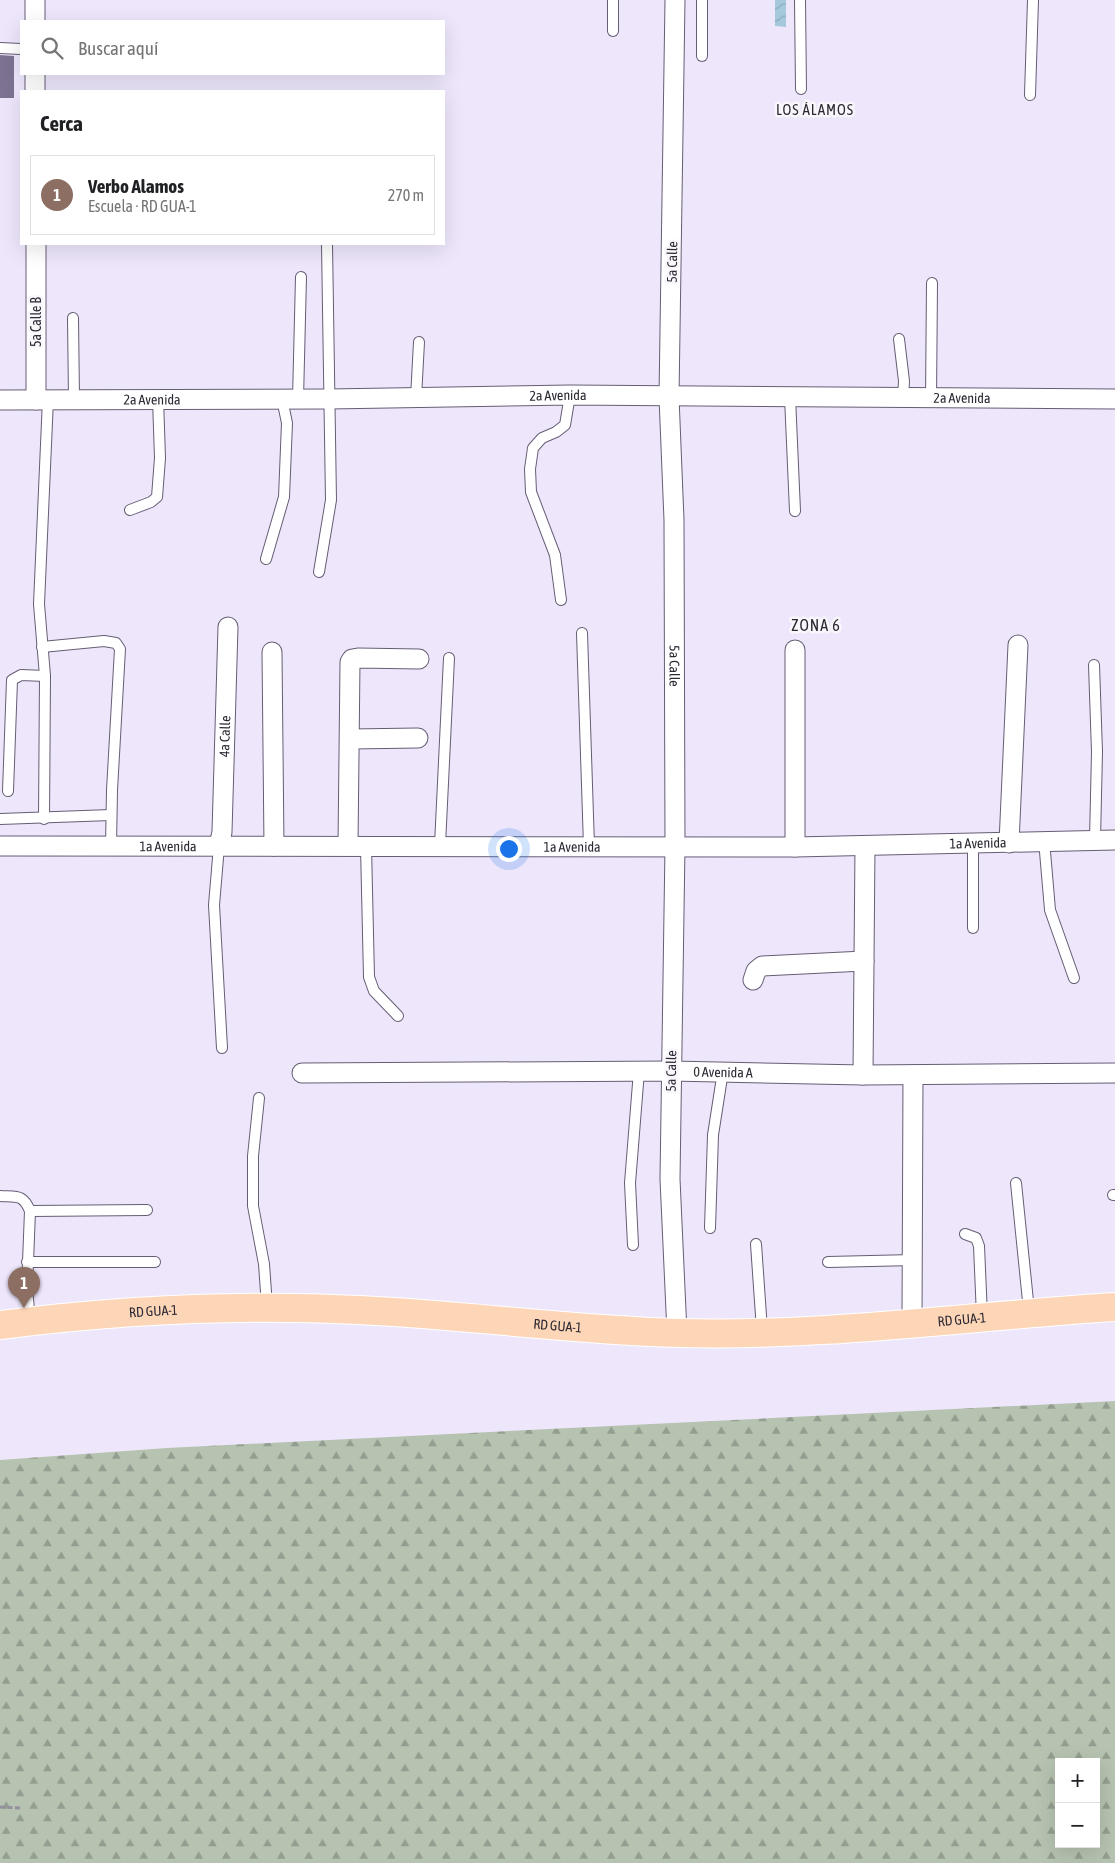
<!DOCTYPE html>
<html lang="es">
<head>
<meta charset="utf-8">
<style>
	body { margin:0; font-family:"Asap Condensed",sans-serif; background:#f6f6f6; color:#202124 }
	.controls { position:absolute; right:15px; bottom:15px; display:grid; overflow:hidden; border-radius:0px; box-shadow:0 5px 20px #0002 }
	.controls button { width:45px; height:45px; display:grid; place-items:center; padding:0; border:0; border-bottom:1px solid #e0e0e0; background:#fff; color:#202124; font:25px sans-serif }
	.you { position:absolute; left:508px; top:848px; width:18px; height:18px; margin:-12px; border:4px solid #fff; border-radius:50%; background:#1a73e8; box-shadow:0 0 0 8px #1a73e833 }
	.badge { display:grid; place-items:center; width:32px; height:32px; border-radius:50%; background:#1a73e8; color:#fff; font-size:16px; font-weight:700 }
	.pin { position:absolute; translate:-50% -41px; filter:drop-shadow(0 1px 2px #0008) }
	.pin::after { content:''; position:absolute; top:26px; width:18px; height:15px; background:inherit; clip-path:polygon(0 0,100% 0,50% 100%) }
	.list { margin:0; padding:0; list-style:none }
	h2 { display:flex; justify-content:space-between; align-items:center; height:65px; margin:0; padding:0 20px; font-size:21px }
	h2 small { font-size:16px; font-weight:400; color:#757577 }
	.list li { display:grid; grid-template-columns:32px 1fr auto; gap:15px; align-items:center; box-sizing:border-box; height:80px; margin:0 10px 10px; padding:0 10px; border:1px solid #e0e0e0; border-radius:0px }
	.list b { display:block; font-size:19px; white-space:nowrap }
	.list p { margin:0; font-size:16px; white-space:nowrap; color:#757577 }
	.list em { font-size:16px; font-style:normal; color:#757577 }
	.icon { flex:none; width:28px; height:28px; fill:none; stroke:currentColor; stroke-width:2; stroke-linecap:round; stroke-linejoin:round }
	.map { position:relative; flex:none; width:1115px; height:1863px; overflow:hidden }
	.search { position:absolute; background:#fff; box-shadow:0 5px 20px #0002; left:20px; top:20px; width:425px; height:55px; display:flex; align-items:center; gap:12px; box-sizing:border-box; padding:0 18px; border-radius:0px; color:#757577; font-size:19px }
	.panel { position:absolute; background:#fff; box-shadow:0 5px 20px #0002; left:20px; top:90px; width:425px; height:155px; border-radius:0px }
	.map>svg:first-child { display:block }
</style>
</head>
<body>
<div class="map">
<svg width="1115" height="1863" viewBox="0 0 1115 1863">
	<defs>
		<pattern id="forest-firs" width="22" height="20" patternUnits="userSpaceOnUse" patternTransform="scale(1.25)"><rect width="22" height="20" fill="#b6c3b0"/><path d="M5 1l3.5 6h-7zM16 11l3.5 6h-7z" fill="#949e90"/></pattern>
		<pattern id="water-waves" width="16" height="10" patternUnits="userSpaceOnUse" patternTransform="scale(1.25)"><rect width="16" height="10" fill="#a4c9da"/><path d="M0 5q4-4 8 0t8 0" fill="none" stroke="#8dadbc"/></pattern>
	</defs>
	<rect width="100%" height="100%" fill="#eee7fc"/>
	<path fill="url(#forest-firs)" fill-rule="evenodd" d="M1115 1401V1863H0V1460L167 1448ZM1059 1762H1096V1844H1059Z"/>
	<polygon fill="url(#water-waves)" points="775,0 786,0 786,27 775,26"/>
	<polygon fill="#7d7290" points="0,55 14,56 14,98 0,98"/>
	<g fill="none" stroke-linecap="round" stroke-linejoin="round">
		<defs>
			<g id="service">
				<polyline points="613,0 613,31"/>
				<polyline points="800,0 801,89"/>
				<polyline points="0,48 21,49"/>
				<polyline points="702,56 702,0"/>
				<polyline points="1030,95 1033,0"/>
				<polyline points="73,318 74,399"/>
				<polyline points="899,339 904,381 903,398"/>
				<polyline points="790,397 795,511"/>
				<polyline points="416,398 419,342"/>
				<polyline points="298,399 301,277"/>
				<polyline points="931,399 932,283"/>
				<polyline points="130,510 151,502 157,497 160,458 158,399"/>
				<polyline points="266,559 284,497 287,423 282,399"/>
				<polyline points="319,572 331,500 327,244"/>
				<polyline points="561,600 555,555 531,492 530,469 533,448 542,438 556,432 565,425 570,395"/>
				<polyline points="582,633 589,846"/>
				<polyline points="42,647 104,641 116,643 120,649 112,790 111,846"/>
				<polyline points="1094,665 1097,752 1095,840"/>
				<polyline points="8,791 12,680 21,675 45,676"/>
				<polyline points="0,819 111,815"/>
				<polyline points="44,819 45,676 39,604 48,399"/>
				<polyline points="1044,840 1050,910 1074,978"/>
				<polyline points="440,845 449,658"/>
				<polyline points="219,846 214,905 222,1048"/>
				<polyline points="366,847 369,977 374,991 398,1016"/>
				<polyline points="973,928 973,843"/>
				<polyline points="259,1098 253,1156 253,1206 264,1264 267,1306"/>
				<polyline points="1016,1183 1029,1311"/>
				<polyline points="1113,1195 1115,1195"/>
				<path d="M0 1196C17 1197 23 1194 30 1211L27 1288 30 1320"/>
				<polyline points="30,1211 147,1210"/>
				<polyline points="710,1228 713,1135 723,1071"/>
				<polyline points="965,1234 976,1238 979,1246 982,1316"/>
				<polyline points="756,1244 762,1330"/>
				<polyline points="633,1245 630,1183 639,1071"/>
				<polyline points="27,1262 155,1262"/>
				<polyline points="828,1262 914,1260"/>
			</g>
			<g id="minor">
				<polyline points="35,0 35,21"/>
				<path id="s1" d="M675 0 669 397 674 520 675 846 670 1179 677 1333"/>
				<polyline points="35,74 35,91"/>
				<polyline points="36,244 36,400"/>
				<path id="s2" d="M0 400 329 399 570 395 1115 399"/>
				<polyline points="272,652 274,846"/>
				<polyline points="351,739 418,738"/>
				<polyline points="1009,843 1018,645"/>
				<path id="s3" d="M0 846 795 847 1115 840"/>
				<path id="s4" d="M219 846 222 832 228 627"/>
				<polyline points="348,846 350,662 352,659 358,658 419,659"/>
				<polyline points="795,847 795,650"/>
				<polyline points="753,980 756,971 762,966 864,961"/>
				<path id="s5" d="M302 1073 671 1071 863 1075 1115 1073"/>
				<polyline points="863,1075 865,846"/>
				<polyline points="912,1322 913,1075"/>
			</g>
			<g id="primary">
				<path id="s6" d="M0 1325C119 1310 239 1304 359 1310 465 1315 571 1330 678 1333 824 1337 970 1316 1115 1307"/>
			</g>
		</defs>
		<use href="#service" stroke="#665d74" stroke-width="12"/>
		<use href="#minor" stroke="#665d74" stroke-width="21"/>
		<use href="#primary" stroke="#fff" stroke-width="30"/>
		<polyline stroke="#948f9f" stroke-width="3" stroke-dasharray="5 2.5" stroke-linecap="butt" points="0,1807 20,1808"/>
		<use href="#service" stroke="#fff" stroke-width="10"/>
		<use href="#minor" stroke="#fff" stroke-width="19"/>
		<use href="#primary" stroke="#fdd6b8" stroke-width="28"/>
	</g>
	<g text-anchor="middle" stroke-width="5" stroke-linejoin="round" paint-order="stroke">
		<g font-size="14" fill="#2c2933" stroke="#f9f7fc">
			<text transform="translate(672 262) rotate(-89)" y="5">5a Calle</text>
			<text transform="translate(36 322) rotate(-90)" y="5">5a Calle B</text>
			<text dy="5" stroke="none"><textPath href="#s2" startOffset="558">2a Avenida</textPath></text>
			<text dy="5" stroke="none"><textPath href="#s2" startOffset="152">2a Avenida</textPath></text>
			<text dy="5" stroke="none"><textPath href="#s2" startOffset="962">2a Avenida</textPath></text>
			<text dy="5" stroke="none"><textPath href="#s1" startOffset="666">5a Calle</textPath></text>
			<text dy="5" stroke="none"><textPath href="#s4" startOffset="110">4a Calle</textPath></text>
			<text dy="5" stroke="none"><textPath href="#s3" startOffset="978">1a Avenida</textPath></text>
			<text dy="5" stroke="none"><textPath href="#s3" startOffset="168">1a Avenida</textPath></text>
			<text dy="5" stroke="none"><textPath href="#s3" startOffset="572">1a Avenida</textPath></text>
			<text transform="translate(671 1071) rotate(-89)" y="5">5a Calle</text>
			<text dy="5" stroke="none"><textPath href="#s5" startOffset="421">0 Avenida A</textPath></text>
			<text dy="5" stroke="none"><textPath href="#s6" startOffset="154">RD GUA-1</textPath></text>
			<text dy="5" stroke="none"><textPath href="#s6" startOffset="964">RD GUA-1</textPath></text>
			<text dy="5" stroke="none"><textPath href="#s6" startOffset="559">RD GUA-1</textPath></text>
		</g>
		<g font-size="15" letter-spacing="1" fill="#2c2933" stroke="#f9f7fc">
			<text x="815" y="115">LOS ÁLAMOS</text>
		</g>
		<g font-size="16" letter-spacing="1" fill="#2c2933" stroke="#f9f7fc">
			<text x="816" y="631">ZONA 6</text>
		</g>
	</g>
</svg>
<div class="controls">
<button>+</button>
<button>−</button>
</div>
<div class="you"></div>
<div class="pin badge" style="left:24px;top:1308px;background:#8d6e63">1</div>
<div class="search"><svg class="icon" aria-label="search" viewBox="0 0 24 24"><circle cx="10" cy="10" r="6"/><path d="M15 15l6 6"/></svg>Buscar aquí</div>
<section class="panel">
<h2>Cerca<small></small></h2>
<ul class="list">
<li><span class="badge" style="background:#8d6e63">1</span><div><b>Verbo Alamos</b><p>Escuela · RD GUA-1</p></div><em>270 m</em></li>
</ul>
</section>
</div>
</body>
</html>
